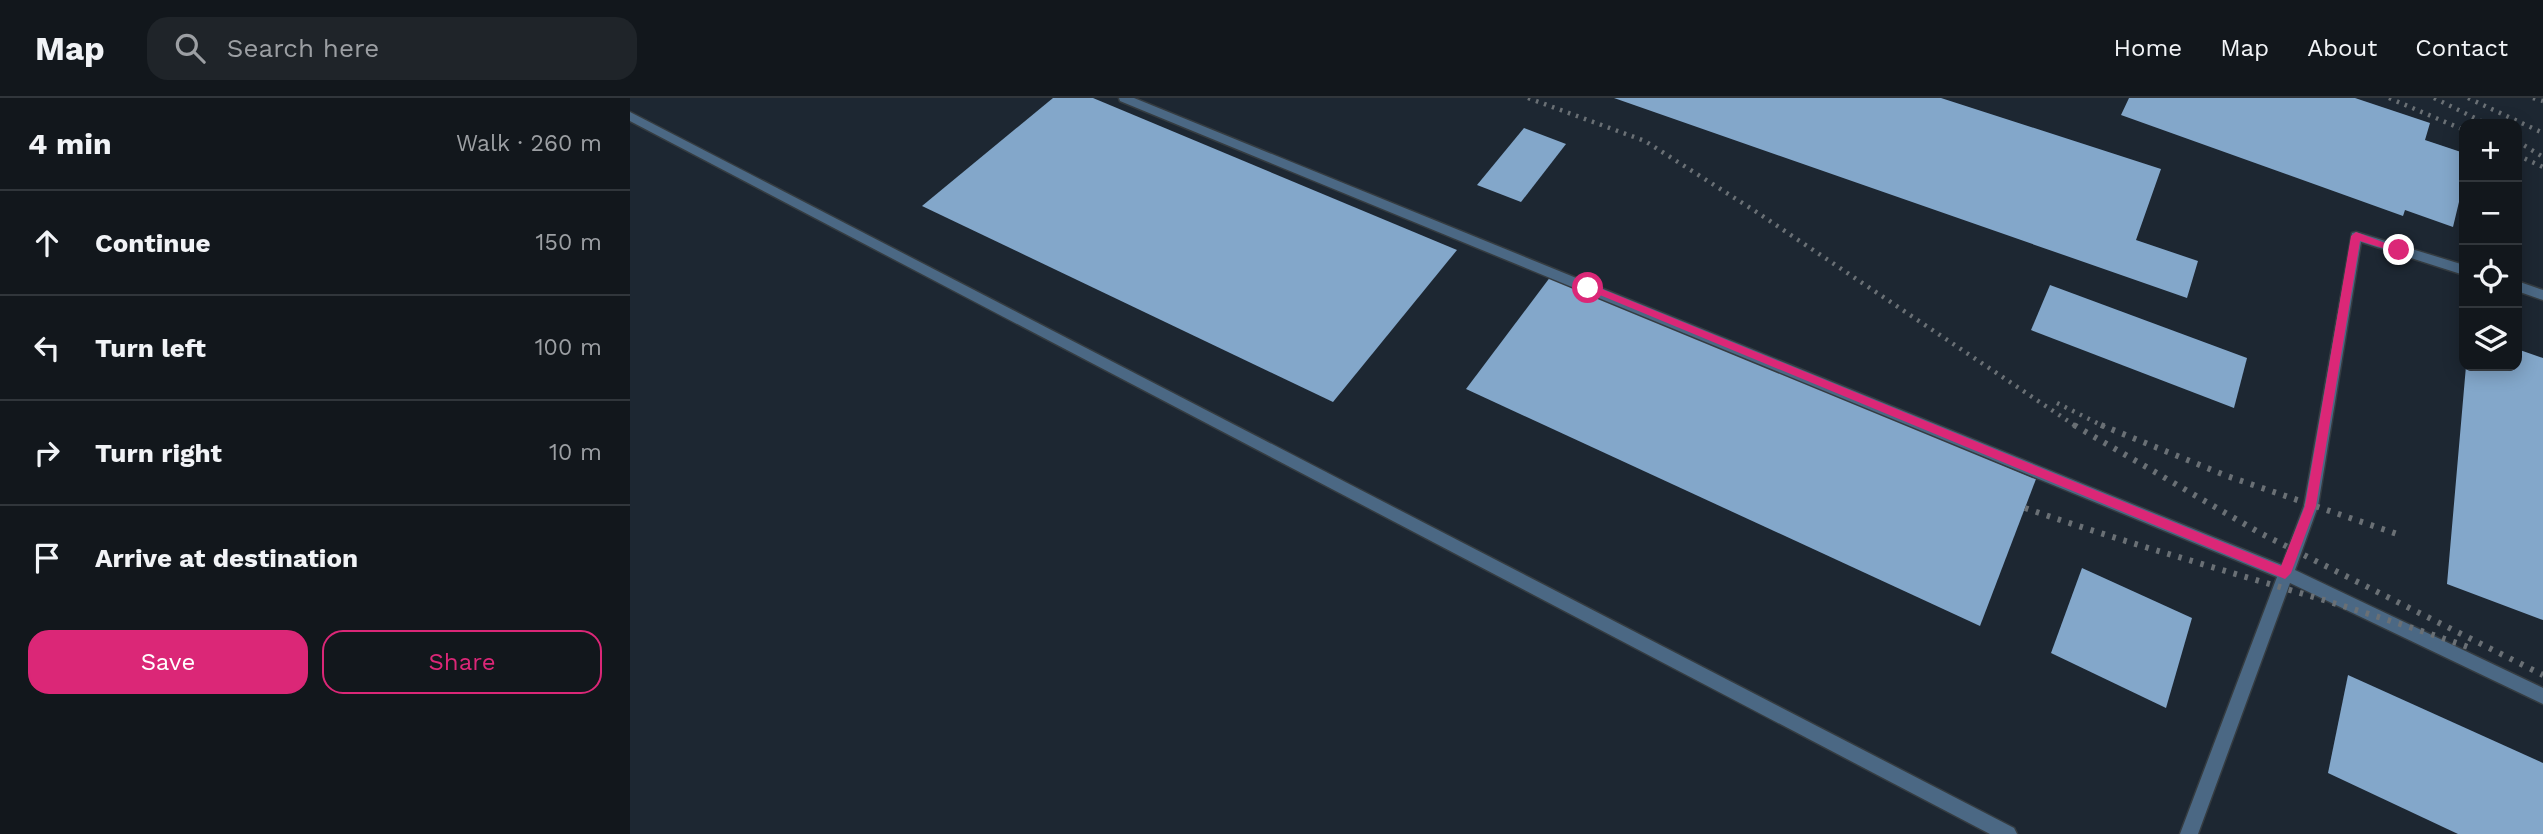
<!DOCTYPE html>
<html lang="en">
<head>
<meta charset="utf-8">
<style>
	body { margin:0; font-family:"Work Sans",sans-serif; background:#1f2429; color:#f1f3f6 }
	.controls { position:absolute; right:21px; top:21px; display:grid; overflow:hidden; border-radius:14px; box-shadow:0 4px 18px #0003 }
	.controls button { width:63px; height:63px; display:grid; place-items:center; padding:0; border:0; border-bottom:2px solid #31363b; background:#12171c; color:#f1f3f6; font:35px sans-serif }
	.stop { position:absolute; width:21px; height:21px; margin:-16px; border:5px solid #db2777; border-radius:50%; background:#fff }
	.stop.end { background:#db2777; border-color:#fff; box-shadow:0 2px 7px #0008 }
	.list { margin:0; padding:0; list-style:none }
	h2 { display:flex; justify-content:space-between; align-items:center; height:91px; margin:0; padding:0 28px; font-size:30px }
	h2 small { font-size:23px; font-weight:400; color:#9c9fa3 }
	.list li { display:grid; grid-template-columns:46px 1fr auto; gap:21px; align-items:center; box-sizing:border-box; height:105px; padding:0 28px; border-top:2px solid #31363b }
	.list b { display:block; font-size:26px; white-space:nowrap }
	.list em { font-size:23px; font-style:normal; color:#9c9fa3 }
	.actions { display:flex; gap:14px; padding:21px 28px }
	.actions a { flex:1; padding:16px 0; border:2px solid #db2777; border-radius:21px; text-align:center; font-size:24px; color:#db2777 }
	.actions .main { background:#db2777; color:#fff }
	.icon { flex:none; width:38px; height:38px; fill:none; stroke:currentColor; stroke-width:2; stroke-linecap:round; stroke-linejoin:round }
	.map { position:relative; flex:none; width:1913px; height:736px; overflow:hidden }
	header { display:flex; align-items:center; gap:42px; box-sizing:border-box; height:98px; padding:0 35px; background:#12171c; border-bottom:2px solid #31363b }
	header strong { font-size:33px }
	nav { display:flex; gap:38px; margin-inline-start:auto; font-size:24px }
	.search { width:490px; height:63px; background:#1f2429; display:flex; align-items:center; gap:18px; box-sizing:border-box; padding:0 24px; border-radius:21px; color:#9c9fa3; font-size:26px }
	main { display:flex }
	aside { flex:1; background:#12171c }
	.map>svg:first-child { display:block }
</style>
</head>
<body>
<header>
<strong>Map</strong>
<div class="search"><svg class="icon" aria-label="search" viewBox="0 0 24 24"><circle cx="10" cy="10" r="6"/><path d="M15 15l6 6"/></svg>Search here</div>
<nav><a>Home</a><a>Map</a><a>About</a><a>Contact</a></nav>
</header>
<main>
<aside>
<h2>4 min<small>Walk · 260 m</small></h2>
<ul class="list">
<li><svg class="icon" aria-label="ahead" viewBox="0 0 24 24"><path d="M12 20V5M6 11l6-6 6 6"/></svg><div><b>Continue</b></div><em>150 m</em></li>
<li><svg class="icon" aria-label="left" viewBox="0 0 24 24"><path d="M17 20v-9H6M10 6l-5 5 5 5"/></svg><div><b>Turn left</b></div><em>100 m</em></li>
<li><svg class="icon" aria-label="right" viewBox="0 0 24 24"><path d="M7 20v-9h11M14 6l5 5-5 5"/></svg><div><b>Turn right</b></div><em>10 m</em></li>
<li><svg class="icon" aria-label="arrive" viewBox="0 0 24 24"><path d="M6 21V4h12l-3 4 3 4H6"/></svg><div><b>Arrive at destination</b></div></li>
</ul>
<div class="actions"><a class="main">Save</a><a>Share</a></div>
</aside>
<div class="map">
<svg width="1913" height="736" viewBox="0 0 1913 736">
	<rect width="100%" height="100%" fill="#181f25"/>
	<path fill="#1d2732" fill-rule="evenodd" d="M0 0H1913V736H0ZM1834 26H1887V268H1834Z"/>
	<g fill="#83a7ca">
		<polygon points="423,0 463,0 827,152 703,304 292,108"/>
		<polygon points="984,0 1311,0 1531,71 1506,142 1568,163 1557,200"/>
		<polygon points="1499,0 1725,0 1800,25 1795,42 1834,55 1834,83 1823,129 1775,112 1773,118 1491,17"/>
		<polygon points="894,30 936,46 891,104 847,87"/>
		<polygon points="921,178 1406,381 1350,528 836,291"/>
		<polygon points="1420,187 1617,260 1604,310 1401,232"/>
		<polygon points="1887,251 1913,260 1913,522 1817,486 1836,268 1887,268"/>
		<polygon points="1452,470 1562,520 1536,610 1421,555"/>
		<polygon points="1718,577 1913,665 1913,736 1828,736 1698,675"/>
	</g>
	<g fill="none" stroke-linecap="round" stroke-linejoin="round">
		<defs>
			<g id="lane">
				<polygon points="489,0 504,0 1652,467 1674,408 1722,135 1726,134 1834,167 1834,177 1731,144 1688,408 1665,472 1913,590 1913,606 1660,485 1568,736 1550,736 1647,479 490,3"/>
				<polygon points="0,14 1384,730 1387,736 1360,736 0,23"/>
				<polygon points="1887,183 1913,192 1913,202 1887,193"/>
			</g>
		</defs>
		<use href="#lane" stroke="#353c41" stroke-width="3"/>
		<use href="#lane" fill="#4b6884" fill-rule="evenodd"/>
		<g stroke="#6a7075" stroke-width="4.5" stroke-dasharray="2.5 6" stroke-linecap="butt">
			<polyline points="898,0 1015,43 1125,113 1447,329"/>
			<polyline points="1759,0 1834,32"/>
			<polyline points="1804,0 1857,26"/>
			<polyline points="1838,0 1913,35"/>
			<polyline points="1903,0 1913,3"/>
			<polyline points="1887,43 1913,59"/>
			<polyline points="1887,57 1913,69"/>
			<polyline points="1427,305 1475,329"/>
		</g>
		<g stroke="#6a7075" stroke-width="6" stroke-dasharray="3.5 8" stroke-linecap="butt">
			<polyline points="1444,327 1630,435 1913,577"/>
			<polyline points="1471,327 1597,378 1773,438"/>
			<path d="M1395 410C1541 461 1692 497 1838 549"/>
		</g>
	</g>
	<polygon fill="#db2777" points="1726,134 1774,152 1769,155 1730,143 1686,408 1661,475 1655,481 953,190 958,186 962,187 1651,468 1675,408 1721,138"/>
</svg>
<div class="controls">
<button>+</button>
<button>−</button>
<button><svg class="icon" aria-label="locate" viewBox="0 0 24 24"><circle cx="12" cy="12" r="6"/><path d="M12 2v4M12 18v4M2 12h4M18 12h4"/></svg></button>
<button><svg class="icon" aria-label="layers" viewBox="0 0 24 24"><path d="M12 4l9 5-9 5-9-5zM3 14l9 5 9-5"/></svg></button>
</div>
<div class="stop" style="left:958px;top:190px"></div>
<div class="stop end" style="left:1769px;top:152px"></div>
</div>
</main>
</body>
</html>
